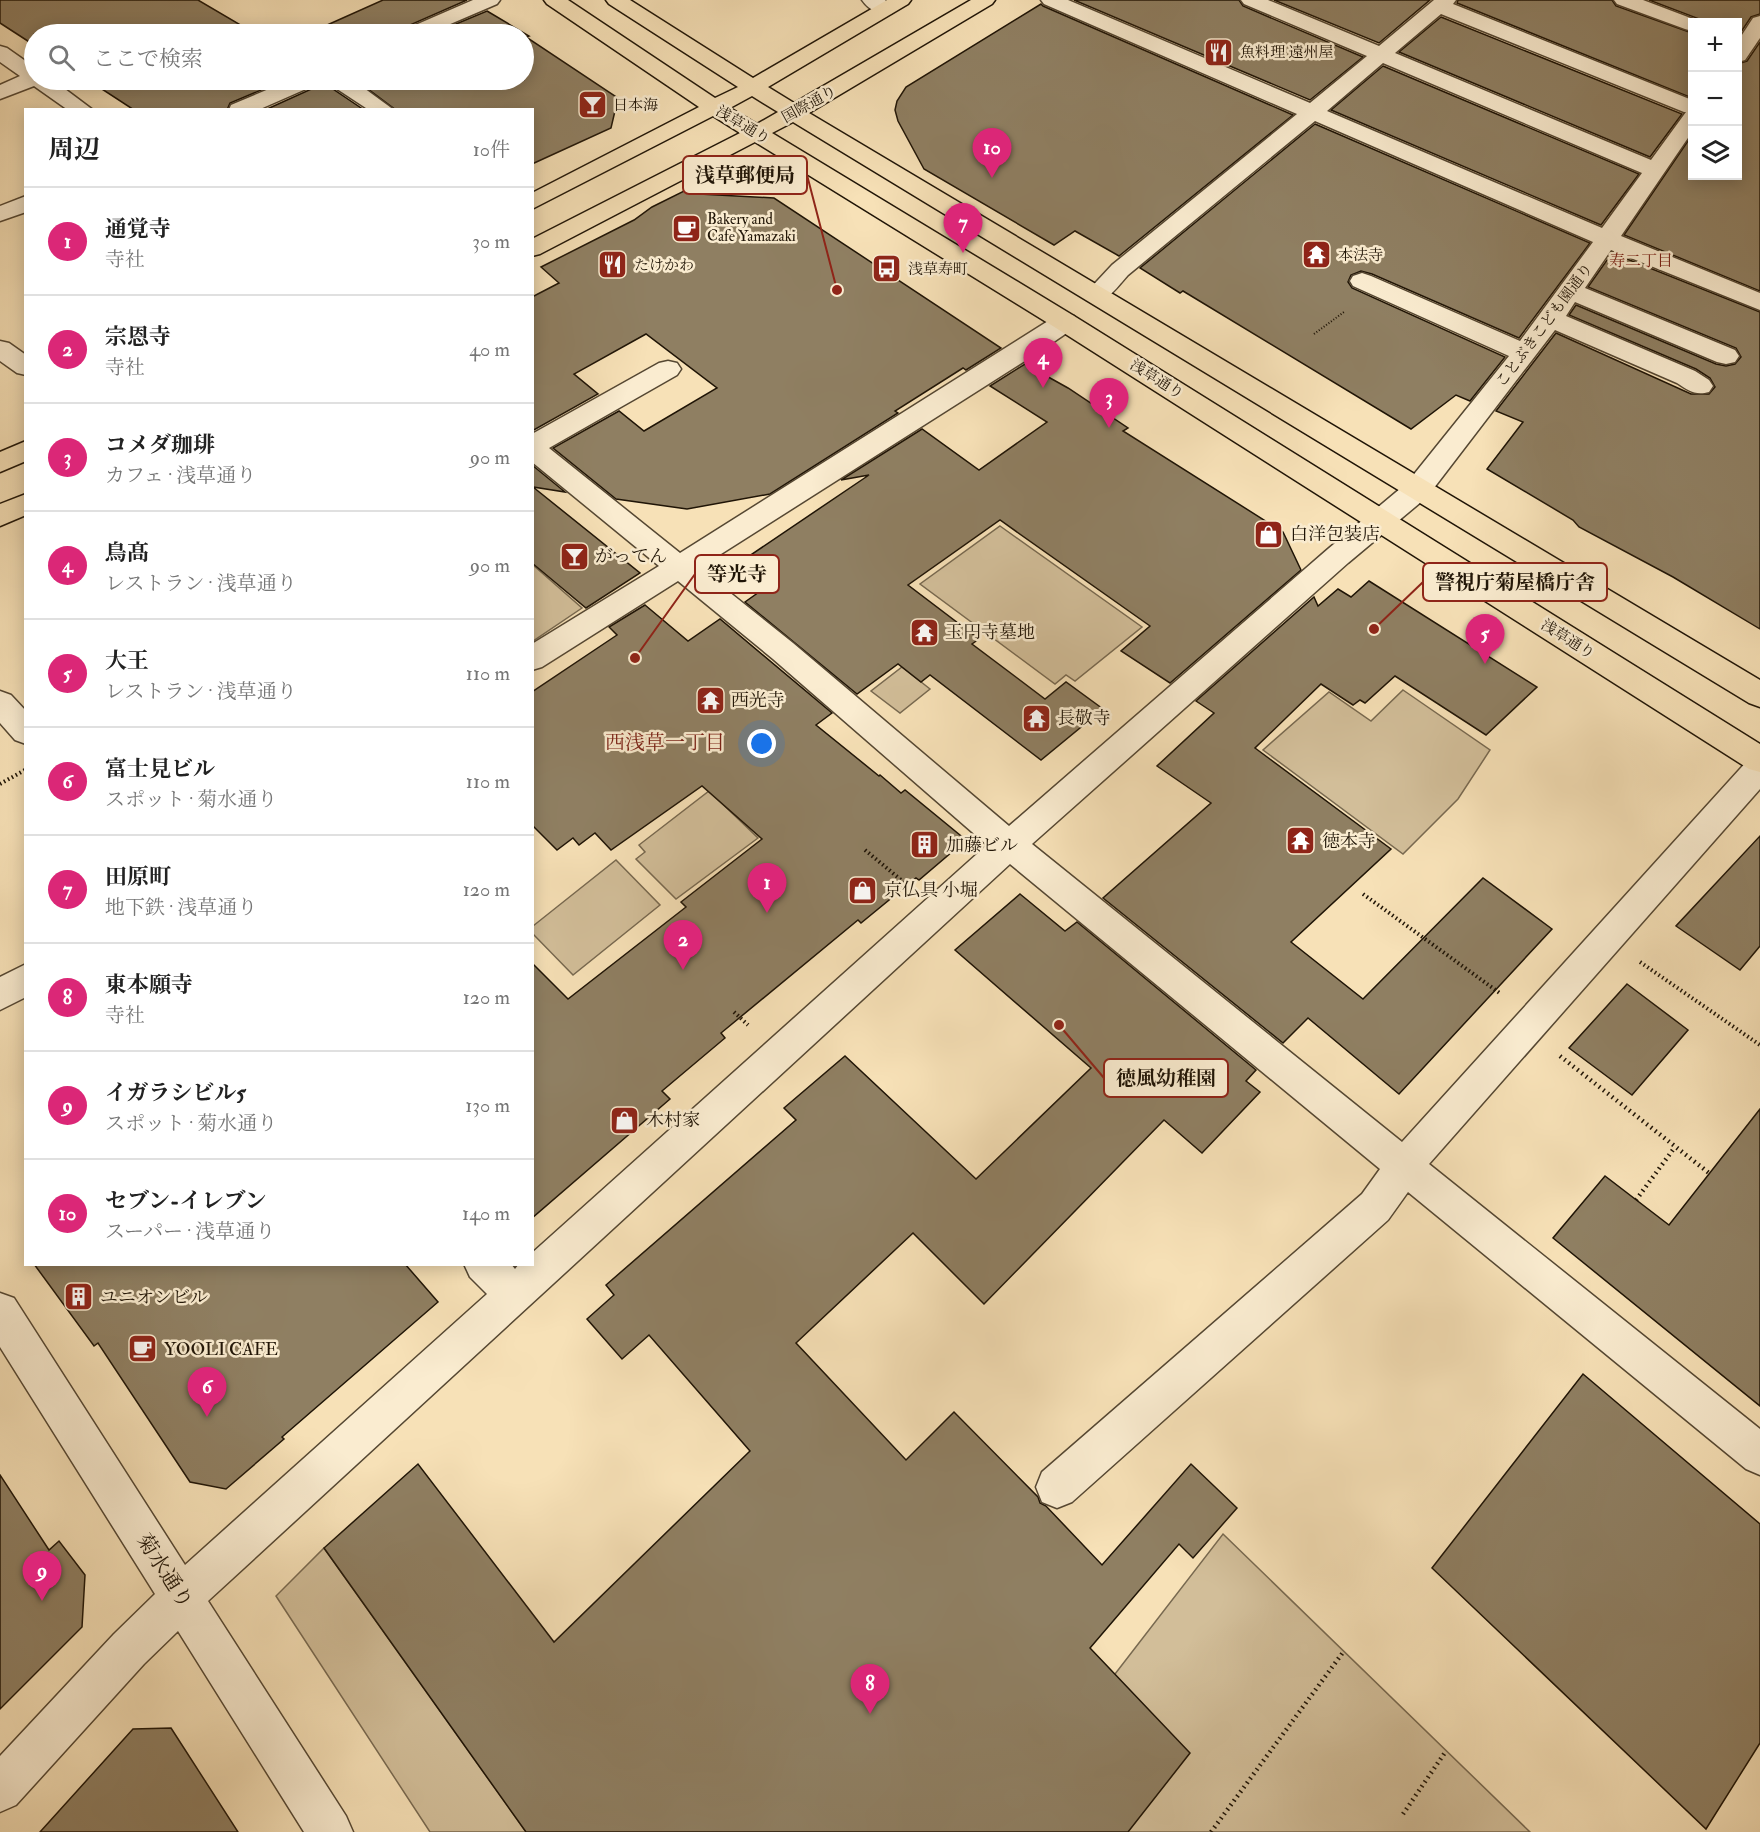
<!DOCTYPE html>
<html lang="ja">
<head>
<meta charset="utf-8">
<style>
	body { margin:0; font-family:"IM FELL Double Pica","Noto Serif JP",serif; background:#f2f2f2; color:#222 }
	.controls { position:absolute; right:18px; top:18px; display:grid; overflow:hidden; border-radius:0px; box-shadow:0 3px 15px #0003 }
	.controls button { width:54px; height:54px; display:grid; place-items:center; padding:0; border:0; border-bottom:2px solid #e0e0e0; background:#fff; color:#222; font:30px sans-serif }
	.you { position:absolute; left:762px; top:744px; width:21px; height:21px; margin:-15px; border:4px solid #fff; border-radius:50%; background:#1a73e8; box-shadow:0 0 0 9px #1a73e833 }
	.badge { display:grid; place-items:center; width:39px; height:39px; border-radius:50%; background:#db2777; color:#fff; font-size:20px; font-weight:700 }
	.pin { position:absolute; translate:-50% -50px; filter:drop-shadow(0 2px 3px #0008) }
	.pin::after { content:''; position:absolute; top:32px; width:21px; height:18px; background:inherit; clip-path:polygon(0 0,100% 0,50% 100%) }
	.list { margin:0; padding:0; list-style:none }
	h2 { display:flex; justify-content:space-between; align-items:center; height:78px; margin:0; padding:0 24px; font-size:26px }
	h2 small { font-size:20px; font-weight:400; color:#767676 }
	.list li { display:grid; grid-template-columns:39px 1fr auto; gap:18px; align-items:center; box-sizing:border-box; height:108px; padding:0 24px; border-top:2px solid #e0e0e0 }
	.list b { display:block; font-size:22px; white-space:nowrap }
	.list p { margin:0; font-size:20px; white-space:nowrap; color:#767676 }
	.list em { font-size:20px; font-style:normal; color:#767676 }
	.icon { flex:none; width:33px; height:33px; fill:none; stroke:currentColor; stroke-width:2; stroke-linecap:round; stroke-linejoin:round }
	.map { position:relative; flex:none; width:1760px; height:1832px; overflow:hidden }
	.search { position:absolute; background:#fff; box-shadow:0 3px 15px #0003; left:24px; top:24px; width:510px; height:66px; display:flex; align-items:center; gap:15px; box-sizing:border-box; padding:0 21px; border-radius:33px; color:#767676; font-size:22px }
	.panel { position:absolute; background:#fff; box-shadow:0 3px 15px #0003; left:24px; top:108px; width:510px; height:1158px; border-radius:0px }
	.map>svg:first-child { display:block }
</style>
</head>
<body>
<div class="map">
<svg width="1760" height="1832" viewBox="0 0 1760 1832">
	<rect width="100%" height="100%" fill="#f7e1b7"/>
	<filter id="stains"><feTurbulence type="fractalNoise" baseFrequency=".00333" numOctaves="4"/><feColorMatrix values="0 0 0 0 .2 0 0 0 0 .09 0 0 0 0 .02 0 0 0 .5 -.17"/></filter>
	<radialGradient id="worn" r=".72"><stop offset=".6" stop-color="#630" stop-opacity="0"/><stop offset="1" stop-color="#630" stop-opacity=".3"/></radialGradient>
	<g fill="#d2be99" stroke="#786950" stroke-width="1.5">
		<polygon points="1000,526 1142,627 1075,681 1066,675 1055,684 920,584"/>
		<polygon points="533,565 582,608 533,641"/>
		<polygon points="902,667 930,689 900,713 871,691"/>
		<polygon points="1403,690 1490,750 1458,799 1403,854 1263,750 1329,692 1371,721"/>
		<polygon points="709,791 758,838 676,899 636,859 645,852 639,845"/>
		<polygon points="616,860 660,905 573,975 533,934 533,926"/>
		<polygon points="1223,1534 1530,1832 1128,1832 1115,1674"/>
		<polygon points="324,1548 526,1832 430,1832 276,1596"/>
	</g>
	<g fill="#8f7f62" stroke="#1f1406" stroke-width="1.5">
		<polygon points="0,0 198,0 256,34 34,34 34,45 0,23"/>
		<polygon points="383,0 467,0 403,28 399,34 307,34"/>
		<polygon points="1074,0 1239,0 1243,6 1363,57 1310,100"/>
		<polygon points="1274,0 1430,0 1379,43"/>
		<polygon points="1458,0 1612,0 1616,6 1692,33 1692,98 1457,3"/>
		<polygon points="1649,0 1760,0 1760,14 1751,17 1737,38 1737,22 1703,22 1702,20"/>
		<polygon points="1041,4 1043,6 1293,115 1119,256 1075,231 1054,245 924,169 898,121 895,110 897,101 906,87"/>
		<polygon points="487,11 529,36 526,37 618,98 611,128 532,164 532,110 396,110 356,80 524,80 524,34 432,34"/>
		<polygon points="1441,17 1682,114 1650,157 1399,52"/>
		<polygon points="1760,42 1760,291 1624,235 1692,135 1692,176 1737,176 1737,64 1747,61"/>
		<polygon points="1383,66 1639,174 1601,225 1331,110"/>
		<polygon points="88,80 285,80 230,103 227,110 134,110"/>
		<polygon points="320,80 326,80 330,87 364,110 265,110 316,87"/>
		<polygon points="1315,124 1590,243 1519,338 1372,274 1361,271 1351,275 1348,282 1352,288 1505,357 1470,401 1456,395 1411,429 1183,291 1180,293 1140,268"/>
		<polygon points="690,188 699,194 774,198 1001,348 966,370 963,368 895,411 898,413 770,494 687,509 616,499 553,448 619,411 644,431 717,388 646,334 574,374 598,394 532,431 532,297 559,283 541,267 634,220 652,207"/>
		<polygon points="1612,253 1760,312 1760,629 1673,577 1579,527 1573,520 1487,469 1523,422 1496,411 1556,333 1691,394 1709,394 1715,387 1710,378 1696,369 1569,315 1576,305 1716,364 1726,366 1735,364 1741,357 1736,348 1588,287"/>
		<polygon points="1025,364 1068,388 1128,428 1123,431 1283,532 1301,570 1170,683 1121,651 1150,626 1000,520 908,585 979,639 972,644 1045,699 1066,682 1103,709 1041,760 930,675 921,682 898,664 857,694 745,602 759,592 730,569 869,475 841,480 922,429 979,470 1047,422 990,386"/>
		<polygon points="532,465 565,492 533,487 640,573 586,608 532,563"/>
		<polygon points="1369,581 1537,687 1486,735 1395,676 1365,703 1360,700 1353,705 1321,684 1255,748 1391,849 1291,942 1363,999 1483,878 1552,929 1399,1094 1308,1018 1283,1043 1103,898 1211,803 1157,766 1214,713 1196,701 1314,597 1318,606 1338,589 1351,597"/>
		<polygon points="645,605 688,641 720,619 832,713 816,725 879,776 880,775 901,793 905,790 966,840 919,880 916,878 861,923 858,920 721,1033 725,1038 662,1091 670,1099 532,1218 532,963 568,999 686,907 681,902 762,839 702,786 611,850 595,833 579,845 573,838 557,850 532,825 532,692 617,635 609,627"/>
		<polygon points="1760,836 1760,946 1740,970 1676,926"/>
		<polygon points="1020,894 1065,931 1077,922 1256,1070 1246,1081 1260,1092 1202,1153 1164,1120 984,1304 913,1233 796,1343 906,1460 954,1412 1038,1497 1040,1503 1046,1506 1102,1565 1191,1464 1237,1508 1193,1558 1179,1544 1090,1648 1190,1753 1128,1832 526,1832 324,1548 418,1464 554,1642 750,1451 649,1335 622,1359 587,1319 614,1295 606,1285 796,1120 784,1108 845,1056 976,1179 1091,1068 955,950"/>
		<polygon points="1627,984 1688,1030 1632,1095 1569,1048"/>
		<polygon points="1760,1109 1760,1406 1553,1238 1605,1176 1669,1225"/>
		<polygon points="34,1264 405,1264 438,1302 282,1437 284,1439 226,1489 190,1482 98,1343 94,1346"/>
		<polygon points="1583,1374 1760,1524 1760,1743 1706,1829 1432,1568"/>
		<polygon points="0,1475 49,1550 59,1541 85,1575 82,1627 0,1709"/>
		<polygon points="171,1728 238,1832 40,1832 133,1729"/>
	</g>
	<g fill="none" stroke-linecap="round" stroke-linejoin="round">
		<defs>
			<g id="minor">
				<polygon points="473,0 500,0 497,4 427,34 401,34 404,30"/>
				<path d="M862 0H885L895 9 892 13C880 16 869 10 862 0Z"/>
				<path d="M1041 0H1068L1310 103 1367 56 1244 4 1241 0H1268L1379 46 1434 0H1456L1453 4 1692 100V132L1621 236 1760 293V310L1611 250 1585 288 1735 350 1739 356 1735 362 1726 364 1717 362 1575 302 1566 316 1695 371 1709 380 1713 386 1709 392C1695 396 1688 390 1677 383L1555 330 1427 497 1348 563 1032 844 1402 1142 1749 759 1760 756V789L1429 1164 1760 1429V1475L1746 1469 1408 1192 1388 1220 1072 1502 1057 1508 1042 1502 1036 1487 1042 1472 1362 1194 1380 1169 1010 864 208 1601 346 1816 353 1832H304L178 1631 144 1664 16 1805 0 1812V1756L114 1634 155 1594 0 1347V1293L14 1298 185 1565 487 1294 470 1277 464 1264H511L515 1269 519 1264H532V1253L987 845 773 659 678 581 542 667 532 670V644L659 566 532 462V434L659 363 668 361 677 363 681 369 677 375 549 448 680 553 1056 316 1065 314 1074 316 1077 322 1074 328 1039 352 699 568 793 643 1009 826 1328 549 1407 483 1509 356 1353 286 1350 281 1353 276 1362 273 1371 276 1520 341 1593 242 1315 121 1128 275C1116 288 1107 305 1087 300L1084 295 1112 265 1297 114 1044 4ZM1441 14 1684 112H1686L1651 160 1395 53ZM1383 63 1642 173 1602 228 1327 111Z"/>
				<polygon points="1614,0 1643,0 1701,22 1692,22 1692,31 1685,29 1617,4"/>
				<polygon points="1760,16 1760,38 1745,60 1738,62 1738,41 1753,18"/>
				<polygon points="0,46 7,48 34,67 34,80 53,80 93,110 68,110 34,86 0,99 0,85 20,76 0,62"/>
				<polygon points="290,80 318,80 315,85 258,110 229,110 231,105"/>
				<polygon points="328,80 353,80 394,110 369,110 331,85"/>
				<polygon points="26,196 26,212 0,221 0,206"/>
				<polygon points="0,341 9,343 26,355 26,375 17,373 0,361"/>
				<polygon points="0,691 11,695 26,711 26,744 15,740 0,723"/>
				<polygon points="26,964 26,997 0,1010 0,977"/>
			</g>
			<g id="major">
				<path d="M544 0H568L715 98 738 87 609 4 606 0H630L753 78 887 0H911L908 4 768 87 794 103 971 0H995L992 4 809 113 1760 680V707L1749 703 793 122 772 133 1074 316 1760 744V772L1749 769 1056 328 755 142 540 254 532 256V239L740 133 713 116 532 209V193L699 107 547 4ZM752 96 778 112 757 124 730 108Z"/>
				<polygon points="26,441 26,461 0,472 0,452"/>
				<polygon points="26,494 26,515 0,526 0,504"/>
			</g>
		</defs>
		<use href="#minor" stroke="#554732" stroke-width="3"/>
		<use href="#major" stroke="#1f1406" stroke-width="3"/>
		<polyline stroke="#1f1406" stroke-width="2" stroke-dasharray="1 2" stroke-linecap="butt" points="1314,334 1344,312"/>
		<g stroke="#1f1406" stroke-width="4" stroke-dasharray="1.5 3" stroke-linecap="butt">
			<polyline points="0,784 25,770"/>
			<polyline points="865,850 906,884"/>
			<polyline points="1363,894 1501,994"/>
			<polyline points="1640,962 1760,1045"/>
			<polyline points="734,1012 748,1025"/>
		</g>
		<g stroke="#1f1406" stroke-width="4.5" stroke-dasharray="1.5 4" stroke-linecap="butt">
			<polyline points="1560,1056 1709,1173"/>
			<polyline points="1636,1200 1675,1147"/>
			<polyline points="1403,1814 1446,1751"/>
			<polyline points="1211,1832 1344,1651"/>
		</g>
		<use href="#minor" fill="#faecd0" fill-rule="evenodd"/>
		<use href="#major" fill="#f7e1b7" fill-rule="evenodd"/>
	</g>
	<defs>
		<symbol id="restaurant-square" viewBox="-11 -11 22 22"><rect x="-9" y="-9" width="18" height="18" rx="4" fill="#8f2418" stroke="#faecd0"/><path d="M-5-6h1v4h1v-4h1v4h1v-4h1v5L-1.5 .5V6h-2V.5L-5-1ZM5-6V6H3V1.5H1.5Q1.5-4 5-6Z" fill="#fff"/></symbol>
		<symbol id="bar-square" viewBox="-11 -11 22 22"><rect x="-9" y="-9" width="18" height="18" rx="4" fill="#8f2418" stroke="#faecd0"/><path d="M-6-5H6L.8 .8V4.5H3.5V6h-7V4.5H-.8V.8Z" fill="#fff"/></symbol>
		<symbol id="cafe-square" viewBox="-11 -11 22 22"><rect x="-9" y="-9" width="18" height="18" rx="4" fill="#8f2418" stroke="#faecd0"/><path d="M-5.5-4.5H6V0H3Q3 3.5 0 3.5H-2.5Q-5.5 3.5-5.5 0ZM3-3.2v2h1.7v-2ZM-6 4.5H4V6H-6Z" fill="#fff"/></symbol>
		<symbol id="temple-square" viewBox="-11 -11 22 22"><rect x="-9" y="-9" width="18" height="18" rx="4" fill="#8f2418" stroke="#faecd0"/><path d="M0-6L5-2H3V0L6.5 2.5H4V6H1.5V3h-3V6H-4V2.5H-6.5L-3 0V-2H-5Z" fill="#fff"/></symbol>
		<symbol id="bus-square" viewBox="-11 -11 22 22"><rect x="-9" y="-9" width="18" height="18" rx="4" fill="#8f2418" stroke="#faecd0"/><path d="M-5-6H5V4H4V6H2V4H-2V6H-4V4H-5ZM-3.5-4V0h7V-4ZM-3.5 1.2v1.5H-2V1.2ZM2 1.2v1.5H3.5V1.2Z" fill="#fff"/></symbol>
		<symbol id="shop-square" viewBox="-11 -11 22 22"><rect x="-9" y="-9" width="18" height="18" rx="4" fill="#8f2418" stroke="#faecd0"/><path d="M-5-2.5h2.3a2.7 3.5 0 0 1 5.4 0H5L5.5 6h-11ZM-1.5-2.5h3a1.5 2.3 0 0 0-3 0Z" fill="#fff"/></symbol>
		<symbol id="building-square" viewBox="-11 -11 22 22"><rect x="-9" y="-9" width="18" height="18" rx="4" fill="#8f2418" stroke="#faecd0"/><path d="M-4-6H4V6H1V3H-1V6H-4ZM-2.5-4.3h1.7v1.8h-1.7ZM.8-4.3h1.7v1.8H.8ZM-2.5-1h1.7V.8h-1.7ZM.8-1h1.7V.8H.8Z" fill="#fff"/></symbol>
	</defs>
	<g fill-rule="evenodd">
		<use href="#restaurant-square" x="1202" y="36" width="33" height="33"/>
		<use href="#bar-square" x="576" y="88" width="33" height="33"/>
		<use href="#cafe-square" x="670" y="212" width="33" height="33"/>
		<use href="#temple-square" x="1300" y="238" width="33" height="33"/>
		<use href="#restaurant-square" x="596" y="248" width="33" height="33"/>
		<use href="#bus-square" x="870" y="252" width="33" height="33"/>
		<use href="#shop-square" x="1252" y="518" width="33" height="33"/>
		<use href="#bar-square" x="558" y="540" width="33" height="33"/>
		<use href="#temple-square" x="908" y="616" width="33" height="33"/>
		<use href="#temple-square" x="694" y="684" width="33" height="33"/>
		<use href="#temple-square" x="1020" y="702" width="33" height="33"/>
		<use href="#temple-square" x="1284" y="824" width="33" height="33"/>
		<use href="#building-square" x="908" y="828" width="33" height="33"/>
		<use href="#shop-square" x="846" y="874" width="33" height="33"/>
		<use href="#shop-square" x="608" y="1104" width="33" height="33"/>
		<use href="#building-square" x="62" y="1280" width="33" height="33"/>
		<use href="#cafe-square" x="126" y="1332" width="33" height="33"/>
	</g>
	<g text-anchor="middle" stroke-width="5" stroke-linejoin="round" paint-order="stroke">
		<g font-size="15" fill="#1f1406" stroke="#faecd0" text-anchor="start">
			<text x="1240" y="57">魚料理 遠州屋</text>
			<text x="613" y="110">日本海</text>
			<text x="707" y="224">Bakery and<tspan x="707" dy="17">Cafe Yamazaki</tspan></text>
			<text x="1338" y="260">本法寺</text>
			<text x="634" y="270">たけかわ</text>
			<text x="908" y="274">浅草寿町</text>
		</g>
		<g font-size="15" fill="#1f1406" stroke="#faecd0">
			<text transform="translate(809 104) rotate(-29)" y="5">国際通り</text>
			<text transform="translate(743 125) rotate(31)" y="5">浅草通り</text>
			<text transform="translate(1544 325) rotate(-53)" y="5">ことぶきこども園通り</text>
			<text transform="translate(1157 379) rotate(32)" y="5">浅草通り</text>
			<text transform="translate(1568 639) rotate(32)" y="5">浅草通り</text>
		</g>
		<g font-size="16" fill="#7a1f14" stroke="#faecd0">
			<text x="1641" y="266">寿二丁目</text>
		</g>
		<g font-size="18" fill="#1f1406" stroke="#faecd0" text-anchor="start">
			<text x="1290" y="540">白洋包装店</text>
			<text x="595" y="562">がってん</text>
			<text x="945" y="638">玉円寺墓地</text>
			<text x="731" y="706">西光寺</text>
			<text x="1057" y="724">長敬寺</text>
			<text x="1322" y="847">徳本寺</text>
			<text x="946" y="851">加藤ビル</text>
			<text x="884" y="896">京仏具 小堀</text>
			<text x="646" y="1126">木村家</text>
			<text x="100" y="1303">ユニオンビル</text>
			<text x="164" y="1355">YOOLI CAFE</text>
		</g>
		<g font-size="20" fill="#7a1f14" stroke="#faecd0">
			<text x="665" y="749">西浅草一丁目</text>
		</g>
		<g font-size="21" fill="#1f1406" stroke="#faecd0">
			<text transform="translate(165 1571) rotate(57)" y="7">菊水通り</text>
		</g>
	</g>
	<path fill="none" stroke="#8f2418" stroke-width="2" d="M837 290L807 175M635 658L695 574M1374 629L1423 582M1059 1025L1104 1078"/>
	<g fill="#8f2418" stroke="#faecd0" stroke-width="2">
		<circle cx="837" cy="290" r="6"/>
		<circle cx="635" cy="658" r="6"/>
		<circle cx="1374" cy="629" r="6"/>
		<circle cx="1059" cy="1025" r="6"/>
	</g>
	<g fill="#faecd0" stroke="#8f2418" stroke-width="2">
		<rect x="683" y="156" width="124" height="38" rx="6"/>
		<rect x="695" y="555" width="84" height="38" rx="6"/>
		<rect x="1423" y="563" width="184" height="38" rx="6"/>
		<rect x="1104" y="1059" width="124" height="38" rx="6"/>
	</g>
	<g font-size="20" text-anchor="middle" font-weight="bold" fill="#1f1406">
		<text x="745" y="182">浅草郵便局</text>
		<text x="737" y="581">等光寺</text>
		<text x="1515" y="589">警視庁菊屋橋庁舎</text>
		<text x="1166" y="1085">徳風幼稚園</text>
	</g>
	<rect width="100%" height="100%" filter="url(#stains)"/>
	<rect width="100%" height="100%" fill="url(#worn)"/>
</svg>
<div class="controls">
<button>+</button>
<button>−</button>
<button><svg class="icon" aria-label="layers" viewBox="0 0 24 24"><path d="M12 4l9 5-9 5-9-5zM3 14l9 5 9-5"/></svg></button>
</div>
<div class="you"></div>
<div class="pin badge" style="left:767px;top:913px">1</div>
<div class="pin badge" style="left:683px;top:970px">2</div>
<div class="pin badge" style="left:1109px;top:428px">3</div>
<div class="pin badge" style="left:1043px;top:388px">4</div>
<div class="pin badge" style="left:1485px;top:664px">5</div>
<div class="pin badge" style="left:207px;top:1417px">6</div>
<div class="pin badge" style="left:963px;top:253px">7</div>
<div class="pin badge" style="left:870px;top:1714px">8</div>
<div class="pin badge" style="left:42px;top:1601px">9</div>
<div class="pin badge" style="left:992px;top:178px">10</div>
<div class="search"><svg class="icon" aria-label="search" viewBox="0 0 24 24"><circle cx="10" cy="10" r="6"/><path d="M15 15l6 6"/></svg>ここで検索</div>
<section class="panel">
<h2>周辺<small>10件</small></h2>
<ul class="list">
<li><span class="badge">1</span><div><b>通覚寺</b><p>寺社</p></div><em>30 m</em></li>
<li><span class="badge">2</span><div><b>宗恩寺</b><p>寺社</p></div><em>40 m</em></li>
<li><span class="badge">3</span><div><b>コメダ珈琲</b><p>カフェ · 浅草通り</p></div><em>90 m</em></li>
<li><span class="badge">4</span><div><b>鳥髙</b><p>レストラン · 浅草通り</p></div><em>90 m</em></li>
<li><span class="badge">5</span><div><b>大王</b><p>レストラン · 浅草通り</p></div><em>110 m</em></li>
<li><span class="badge">6</span><div><b>富士見ビル</b><p>スポット · 菊水通り</p></div><em>110 m</em></li>
<li><span class="badge">7</span><div><b>田原町</b><p>地下鉄 · 浅草通り</p></div><em>120 m</em></li>
<li><span class="badge">8</span><div><b>東本願寺</b><p>寺社</p></div><em>120 m</em></li>
<li><span class="badge">9</span><div><b>イガラシビル5</b><p>スポット · 菊水通り</p></div><em>130 m</em></li>
<li><span class="badge">10</span><div><b>セブン-イレブン</b><p>スーパー · 浅草通り</p></div><em>140 m</em></li>
</ul>
</section>
</div>
</body>
</html>
